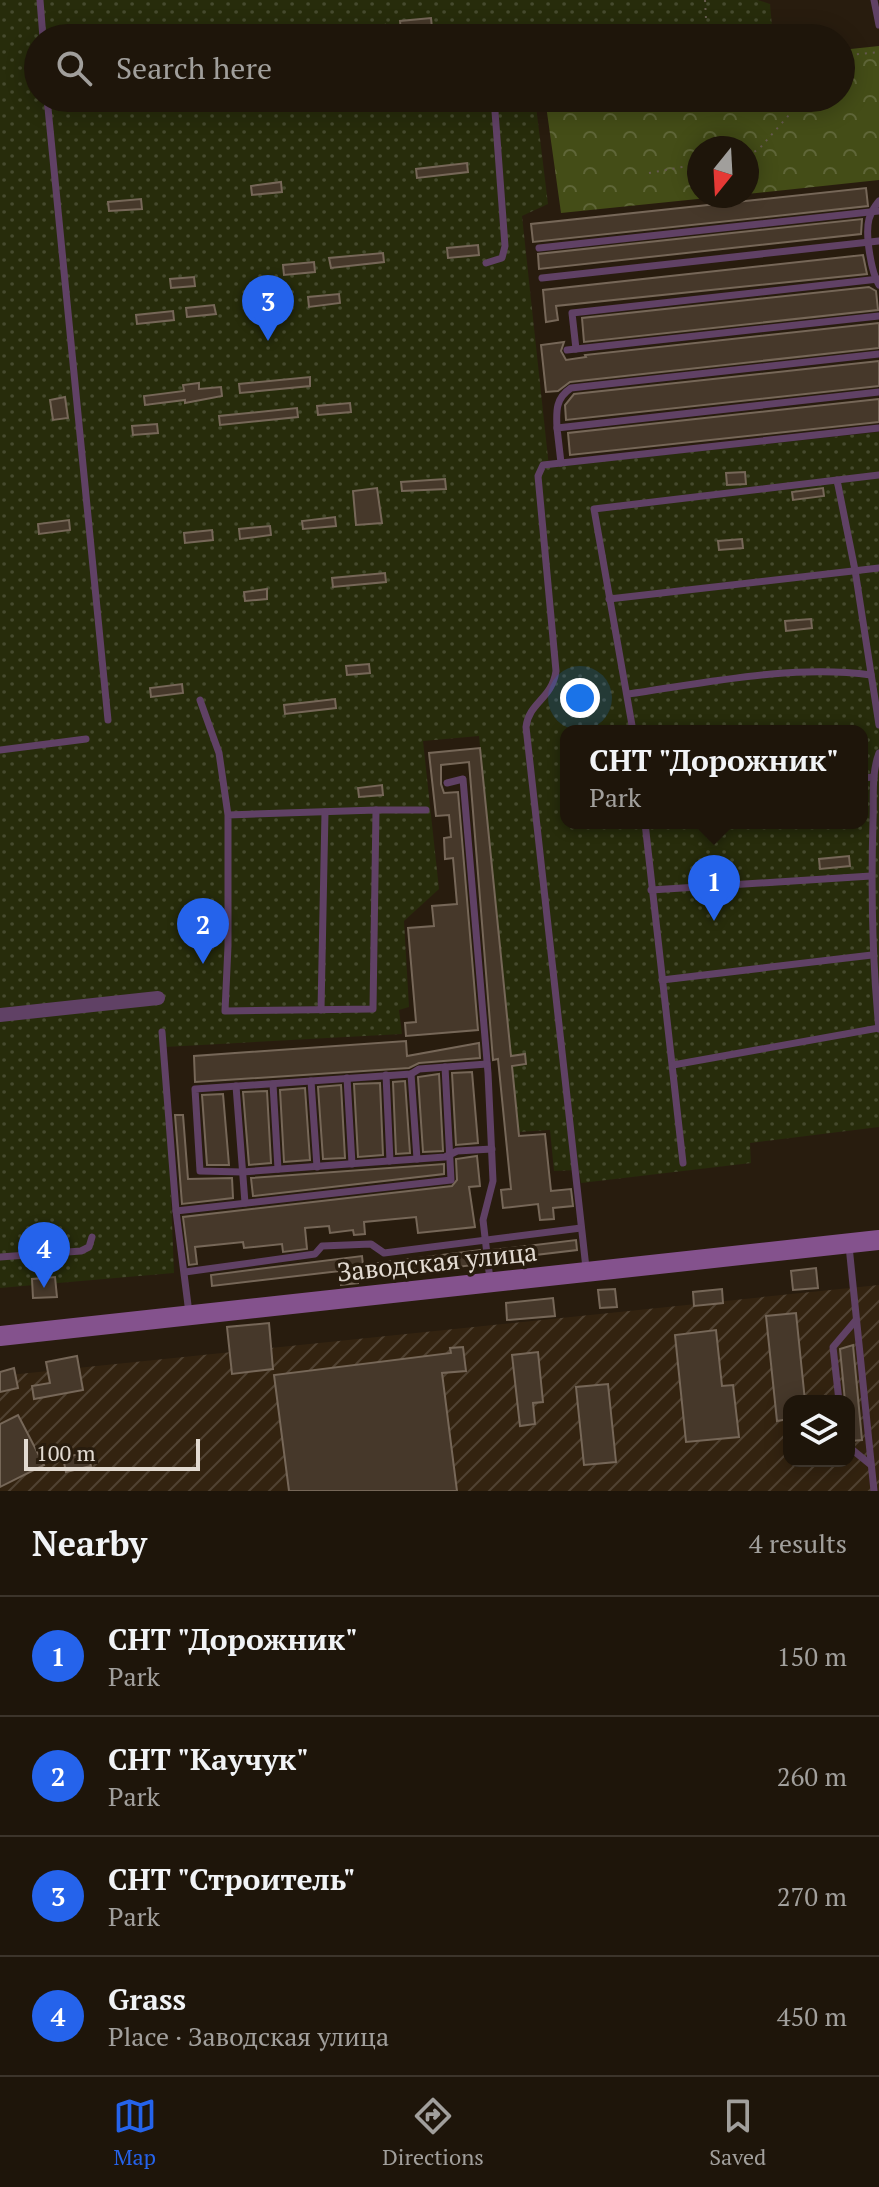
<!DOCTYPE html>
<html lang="en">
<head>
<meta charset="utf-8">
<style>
	body { margin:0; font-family:"PT Serif",serif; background:#261e13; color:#f1f3f6 }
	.controls { position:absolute; right:24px; bottom:24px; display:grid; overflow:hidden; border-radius:16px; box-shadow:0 4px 20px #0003 }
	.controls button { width:72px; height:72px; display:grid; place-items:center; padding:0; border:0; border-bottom:2px solid #3c342b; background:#1e150a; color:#f1f3f6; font:40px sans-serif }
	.compass { position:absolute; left:687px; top:136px; width:72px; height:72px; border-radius:50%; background:#1e150a; box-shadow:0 4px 20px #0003; rotate:198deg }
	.scale { position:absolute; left:24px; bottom:20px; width:176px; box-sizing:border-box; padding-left:8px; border:4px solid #e2dad1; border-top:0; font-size:22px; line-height:28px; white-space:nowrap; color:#e2dad1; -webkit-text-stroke:6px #281c0e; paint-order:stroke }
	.you { position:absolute; left:580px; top:698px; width:28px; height:28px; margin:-20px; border:6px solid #fff; border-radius:50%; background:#1a73e8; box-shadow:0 0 0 12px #1a73e833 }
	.badge { display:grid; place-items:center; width:52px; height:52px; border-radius:50%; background:#2563eb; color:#fff; font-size:26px; font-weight:700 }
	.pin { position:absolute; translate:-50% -66px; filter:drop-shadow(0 2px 4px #0008) }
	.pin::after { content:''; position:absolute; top:42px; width:28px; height:24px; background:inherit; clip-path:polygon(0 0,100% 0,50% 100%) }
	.popup { position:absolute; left:560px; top:725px; width:308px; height:104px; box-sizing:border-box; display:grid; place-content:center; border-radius:16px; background:#1e150a; filter:drop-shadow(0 2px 6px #0005); font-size:26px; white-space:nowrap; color:#a19f9c }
	.popup b { font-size:30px; color:#f1f3f6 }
	.popup::after { content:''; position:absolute; left:50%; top:100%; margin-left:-16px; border:16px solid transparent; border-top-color:#1e150a }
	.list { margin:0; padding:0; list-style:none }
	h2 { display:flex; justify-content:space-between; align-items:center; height:104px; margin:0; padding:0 32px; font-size:34px }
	h2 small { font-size:26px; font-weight:400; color:#a19f9c }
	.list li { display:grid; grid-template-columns:52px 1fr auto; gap:24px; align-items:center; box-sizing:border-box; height:120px; padding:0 32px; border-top:2px solid #3c342b }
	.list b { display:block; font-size:30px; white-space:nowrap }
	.list p { margin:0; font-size:26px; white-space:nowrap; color:#a19f9c }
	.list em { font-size:26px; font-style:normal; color:#a19f9c }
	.icon { flex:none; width:44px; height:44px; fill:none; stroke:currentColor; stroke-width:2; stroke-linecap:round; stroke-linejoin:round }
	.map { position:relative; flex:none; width:879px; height:1491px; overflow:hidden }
	.search { position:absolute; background:#1e150a; box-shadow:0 4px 20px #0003; left:24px; right:24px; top:24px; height:88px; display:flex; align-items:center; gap:20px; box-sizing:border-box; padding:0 28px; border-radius:44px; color:#a19f9c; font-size:30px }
	.sheet { height:584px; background:#1e150a }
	nav { display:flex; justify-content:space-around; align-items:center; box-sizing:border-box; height:112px; border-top:2px solid #3c342b; background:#1e150a; font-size:22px; color:#a19f9c }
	nav a { display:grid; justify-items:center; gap:4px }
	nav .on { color:#2563eb }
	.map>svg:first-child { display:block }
</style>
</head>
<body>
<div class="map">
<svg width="879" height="1491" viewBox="0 0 879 1491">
	<defs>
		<pattern id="industrial-furrows" width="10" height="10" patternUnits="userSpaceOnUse" patternTransform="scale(2)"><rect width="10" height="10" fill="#332310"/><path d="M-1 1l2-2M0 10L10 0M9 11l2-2" fill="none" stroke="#504232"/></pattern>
		<pattern id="grass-dots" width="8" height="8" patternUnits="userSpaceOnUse" patternTransform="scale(2)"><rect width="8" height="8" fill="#272c0b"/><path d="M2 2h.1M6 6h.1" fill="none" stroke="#464a2e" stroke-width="1.8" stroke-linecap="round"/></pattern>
		<pattern id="forest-crowns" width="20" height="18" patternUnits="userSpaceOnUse" patternTransform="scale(2)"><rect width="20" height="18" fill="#444d17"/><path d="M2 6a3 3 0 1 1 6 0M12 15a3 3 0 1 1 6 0" fill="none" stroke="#5f6638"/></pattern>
	</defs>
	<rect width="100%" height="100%" fill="#281c0e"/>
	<path fill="url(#industrial-furrows)" fill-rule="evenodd" d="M879 1285V1491H0V1376ZM789 1401H849V1461H789Z"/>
	<path fill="url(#grass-dots)" fill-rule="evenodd" d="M0 0H758L770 4 773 38H38V98H535L548 204 522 216 549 467 879 432V1127L750 1143 751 1163 581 1183 579 1170 554 1171 550 1130 518 1132 479 736 423 741 439 889 404 921 409 1007 399 1010 402 1034 165 1047 174 1273 0 1288ZM566 731H862V823H566Z"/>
	<polygon fill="url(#forest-crowns)" points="879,46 879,180 747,194 747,148 699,148 699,196 727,196 561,213 545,98 841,98 841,50"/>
	<g fill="#46382a" stroke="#766758" stroke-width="2">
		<polygon points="431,18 432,28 401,31 400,21"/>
		<polygon points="385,25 385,34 332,38 332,32"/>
		<polygon points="467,163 468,172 417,178 416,169"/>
		<polygon points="281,182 282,192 252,195 251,186"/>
		<polygon points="866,188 868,206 533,242 531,224"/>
		<polygon points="141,199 142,209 109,211 108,202"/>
		<polygon points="862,219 861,234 539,269 538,254"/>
		<polygon points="478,245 479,255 448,258 447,248"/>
		<polygon points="383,253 384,262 331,268 329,258"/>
		<polygon points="863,255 867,274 556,306 558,320 546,322 543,290"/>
		<polygon points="314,262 315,272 284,275 283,265"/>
		<polygon points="194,277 195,286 171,288 170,279"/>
		<polygon points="869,287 876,291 878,310 584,342 582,318"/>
		<polygon points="339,294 340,303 309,307 308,297"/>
		<polygon points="214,305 216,314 187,317 186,308"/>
		<polygon points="173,311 174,320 137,324 136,315"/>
		<polygon points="879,323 879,348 570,382 558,391 546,392 541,345 564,342 561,351 566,360 586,357 585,355"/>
		<polygon points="879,361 879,386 566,420 565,405 574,394"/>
		<polygon points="310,377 310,386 240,393 239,384"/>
		<polygon points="199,383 199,389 221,387 222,396 185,403 185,400 145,405 144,396 184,391 183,385"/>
		<polygon points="65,397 68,418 53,420 50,400"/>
		<polygon points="879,399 879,422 570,455 568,433"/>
		<polygon points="350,403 351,412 318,415 317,406"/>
		<polygon points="297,408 298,417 220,425 219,416"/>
		<polygon points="157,424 158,433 133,435 132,426"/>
		<polygon points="745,472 746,484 727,485 726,473"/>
		<polygon points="445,479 446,489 402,491 401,482"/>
		<polygon points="377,488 382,523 356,525 353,491"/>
		<polygon points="823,488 824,496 793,500 792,492"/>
		<polygon points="335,517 336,526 303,529 302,521"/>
		<polygon points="69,520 70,530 39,534 38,524"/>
		<polygon points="270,526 271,535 240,539 239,529"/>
		<polygon points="212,530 213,540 185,543 184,533"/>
		<polygon points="742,539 743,548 719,550 718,541"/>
		<polygon points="385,573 386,582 333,587 332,578"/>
		<polygon points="267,589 267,599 245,601 244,592"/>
		<polygon points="811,619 812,628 786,631 785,621"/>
		<polygon points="369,664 370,673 347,675 346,666"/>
		<polygon points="182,684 183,693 151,697 150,688"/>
		<polygon points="335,699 336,708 285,714 284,705"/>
		<polygon points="480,748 511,1056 525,1054 526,1064 512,1066 519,1136 545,1134 551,1191 571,1189 573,1206 553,1208 554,1219 540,1220 538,1204 503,1208 501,1190 511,1189 498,1059 493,1060 469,762 441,765 441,784 444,793 458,792 478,1030 406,1036 405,1023 416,1022 408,928 434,926 432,906 457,904 453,858 445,859 444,838 451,837 449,815 436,816 429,753"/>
		<polygon points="382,785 383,795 359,797 358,788"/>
		<polygon points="849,856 850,866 820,869 819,859"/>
		<polygon points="406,1041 407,1056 479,1043 480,1058 419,1063 409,1068 195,1082 194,1056"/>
		<polygon points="472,1072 478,1143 456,1145 452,1073"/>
		<polygon points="439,1074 443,1151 423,1152 418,1077"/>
		<polygon points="405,1081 410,1153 396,1154 393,1082"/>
		<polygon points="380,1083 383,1155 358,1157 354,1084"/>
		<polygon points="341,1085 345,1158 323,1159 318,1087"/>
		<polygon points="305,1088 310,1160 284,1162 280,1090"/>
		<polygon points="267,1091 271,1163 249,1165 243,1092"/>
		<polygon points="223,1094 229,1165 207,1165 202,1095"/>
		<polygon points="175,1115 183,1115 188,1179 232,1178 233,1198 182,1204"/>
		<polygon points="477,1156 480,1186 469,1187 475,1227 418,1233 416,1217 364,1222 365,1234 354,1235 353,1230 330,1233 329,1226 305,1228 307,1249 283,1252 282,1244 244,1248 243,1242 195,1247 197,1264 189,1265 183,1217 452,1186 457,1180 456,1159"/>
		<polygon points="444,1164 444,1174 253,1196 251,1178"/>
		<polygon points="576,1240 577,1250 494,1260 493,1250"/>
		<polygon points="480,1250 482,1264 358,1279 358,1283 341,1285 340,1271 212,1286 211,1275 362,1256 363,1265"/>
		<polygon points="816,1268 818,1288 793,1290 791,1271"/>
		<polygon points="55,1277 57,1297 33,1298 32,1279"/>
		<polygon points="615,1289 617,1307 600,1308 598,1290"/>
		<polygon points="722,1289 723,1303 694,1306 693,1292"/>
		<polygon points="553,1298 555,1316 507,1320 506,1303"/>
		<polygon points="796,1313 805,1401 789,1401 789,1419 777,1421 766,1316"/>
		<polygon points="269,1323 273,1369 232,1374 227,1327"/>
		<polygon points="716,1330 722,1386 733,1385 739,1437 686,1442 675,1335"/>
		<polygon points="853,1345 862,1440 851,1441 849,1401 845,1401 840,1349"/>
		<polygon points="463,1347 466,1371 442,1373 457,1491 289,1491 274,1375 451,1353 450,1348"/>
		<polygon points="538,1352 543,1402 533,1403 535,1424 520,1426 512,1355"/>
		<polygon points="77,1356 83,1390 34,1399 32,1386 50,1383 46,1362"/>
		<polygon points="14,1368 18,1388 0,1392 0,1372"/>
		<polygon points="608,1384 616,1462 584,1465 576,1387"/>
		<polygon points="18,1415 44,1465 0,1487 0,1424"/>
		<polygon points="87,1452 91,1466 66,1472 63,1458"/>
	</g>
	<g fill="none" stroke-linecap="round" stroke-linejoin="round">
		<g stroke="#665b4f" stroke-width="2" stroke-dasharray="2 6" stroke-linecap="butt">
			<polyline points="705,0 707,38"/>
			<polyline points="841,56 879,52"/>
			<polyline points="841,62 848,55"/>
			<polyline points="747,155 758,150 804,98"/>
			<polyline points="649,173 699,164"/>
		</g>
		<g stroke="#604165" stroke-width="7">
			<polyline points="40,0 43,38"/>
			<polyline points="874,0 879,25"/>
			<polyline points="474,37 484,38"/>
			<polyline points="47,98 108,720"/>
			<path d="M879 201C875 206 871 212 869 219 865 234 871 272 879 285"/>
			<polyline points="539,248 879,211"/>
			<polyline points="486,263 502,258 505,246 494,98"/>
			<polyline points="542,278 879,241"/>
			<polyline points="576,349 572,313 879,279"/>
			<polyline points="567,350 879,316"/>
			<polyline points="879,392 557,428 561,463 879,428"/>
			<path d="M557 428C556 410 556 398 571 388L879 354"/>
			<path d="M561 463 543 465 538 476 556 671C552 699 529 702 526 727L586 1268"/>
			<polyline points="837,480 855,570 879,725"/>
			<polyline points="609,599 879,568"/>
			<path d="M628 694C705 683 793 664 871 675"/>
			<polyline points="200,700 219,753 228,815 228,946 225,1011 373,1009 376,810 228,815"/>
			<polyline points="633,731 594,509 879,475"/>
			<polyline points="0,750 86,739"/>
			<path d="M879 753C871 774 874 799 873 820 871 890 872 960 879 1029"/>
			<polyline points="862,778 874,777"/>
			<polyline points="447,783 463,779 488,1073 493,1181 483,1220 490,1280"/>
			<polyline points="376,810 426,810"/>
			<polyline points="645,823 683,1163"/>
			<polyline points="651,890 871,876"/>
			<polyline points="662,980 872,955"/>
			<polyline points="321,1010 325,812"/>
			<polyline points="162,1032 176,1211 189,1313"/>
			<polyline points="487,1064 419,1069 411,1074 195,1089 200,1171 242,1172 375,1162 445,1157 457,1151 492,1149"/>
			<polyline points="673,1065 879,1028"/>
			<polyline points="411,1074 417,1159"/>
			<polyline points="386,1075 390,1161"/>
			<polyline points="347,1078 352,1164"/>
			<polyline points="311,1081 317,1167"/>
			<polyline points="273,1084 278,1169"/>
			<polyline points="236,1086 245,1203"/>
			<polyline points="176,1211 451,1180 445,1067"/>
			<polyline points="849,1246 874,1491"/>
			<polyline points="0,1257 81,1251 89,1247 92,1237"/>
			<polyline points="185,1272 315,1254 322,1246 371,1244 384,1253 581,1228"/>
			<polyline points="839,1401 833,1347 856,1320"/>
			<polyline points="849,1447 871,1465"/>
		</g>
		<polyline stroke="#604165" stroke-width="14" points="0,1015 158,998"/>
		<polyline stroke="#84528d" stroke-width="20" points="0,1336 879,1240"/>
	</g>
	<g text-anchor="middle" stroke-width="7" stroke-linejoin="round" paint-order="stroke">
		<g font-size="26" fill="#e2dad1" stroke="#281c0e">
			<text transform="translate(437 1262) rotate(-6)" y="9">Заводская улица</text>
		</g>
	</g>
</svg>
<div class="controls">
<button><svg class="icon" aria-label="layers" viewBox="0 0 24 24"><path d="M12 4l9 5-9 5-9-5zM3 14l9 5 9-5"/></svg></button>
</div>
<svg class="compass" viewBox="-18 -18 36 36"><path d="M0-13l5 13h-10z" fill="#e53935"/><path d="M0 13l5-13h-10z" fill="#a19f9c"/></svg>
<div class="scale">100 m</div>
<div class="you"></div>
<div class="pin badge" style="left:714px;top:921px">1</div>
<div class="popup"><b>СНТ &quot;Дорожник&quot;</b>Park</div>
<div class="pin badge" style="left:203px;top:964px">2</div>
<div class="pin badge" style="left:268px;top:341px">3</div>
<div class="pin badge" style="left:44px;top:1288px">4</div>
<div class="search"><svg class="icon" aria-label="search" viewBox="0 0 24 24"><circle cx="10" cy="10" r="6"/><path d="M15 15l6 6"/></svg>Search here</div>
</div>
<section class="sheet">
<h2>Nearby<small>4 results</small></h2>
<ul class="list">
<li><span class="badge">1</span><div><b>СНТ &quot;Дорожник&quot;</b><p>Park</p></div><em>150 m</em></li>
<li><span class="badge">2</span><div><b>СНТ &quot;Каучук&quot;</b><p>Park</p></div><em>260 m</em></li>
<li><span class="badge">3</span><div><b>СНТ &quot;Строитель&quot;</b><p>Park</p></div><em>270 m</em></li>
<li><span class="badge">4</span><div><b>Grass</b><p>Place · Заводская улица</p></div><em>450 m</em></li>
</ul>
</section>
<nav>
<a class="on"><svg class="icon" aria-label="map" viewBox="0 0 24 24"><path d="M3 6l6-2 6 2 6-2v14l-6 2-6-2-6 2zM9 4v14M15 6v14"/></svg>Map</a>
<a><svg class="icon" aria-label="directions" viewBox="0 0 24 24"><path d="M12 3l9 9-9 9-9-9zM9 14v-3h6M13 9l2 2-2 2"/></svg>Directions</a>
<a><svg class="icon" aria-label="saved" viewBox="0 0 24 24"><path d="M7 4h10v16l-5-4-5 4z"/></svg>Saved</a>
</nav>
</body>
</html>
